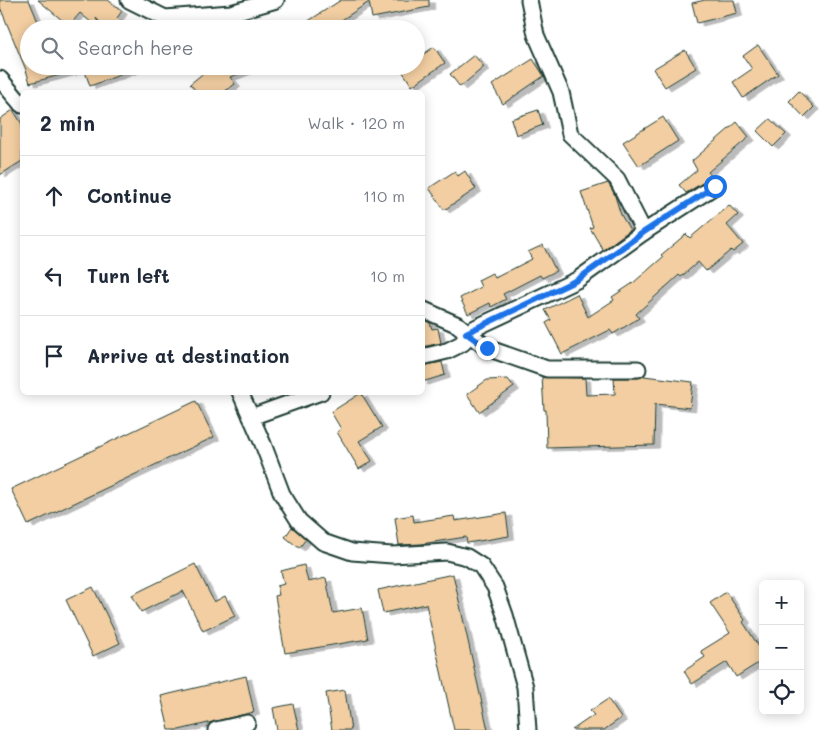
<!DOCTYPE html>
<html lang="en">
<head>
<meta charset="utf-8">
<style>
	body { margin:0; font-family:Mali,sans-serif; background:#f2f2f3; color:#1f2937 }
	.controls { position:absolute; right:15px; bottom:15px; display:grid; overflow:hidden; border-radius:8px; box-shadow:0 2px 12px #0003 }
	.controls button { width:45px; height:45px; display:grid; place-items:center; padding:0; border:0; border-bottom:1px solid #e0e1e3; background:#fff; color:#1f2937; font:25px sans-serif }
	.stop { position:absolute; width:15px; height:15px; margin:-11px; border:4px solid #1a73e8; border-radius:50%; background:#fff }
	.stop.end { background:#1a73e8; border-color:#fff; box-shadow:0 1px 5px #0008 }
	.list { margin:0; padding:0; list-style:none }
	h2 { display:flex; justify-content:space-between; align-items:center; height:65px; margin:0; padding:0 20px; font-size:21px }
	h2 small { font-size:16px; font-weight:400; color:#747a83 }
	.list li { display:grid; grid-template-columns:32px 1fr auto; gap:15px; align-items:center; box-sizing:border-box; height:80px; padding:0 20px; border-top:1px solid #e0e1e3 }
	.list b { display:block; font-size:19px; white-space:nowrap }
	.list em { font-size:16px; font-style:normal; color:#747a83 }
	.icon { flex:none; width:28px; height:28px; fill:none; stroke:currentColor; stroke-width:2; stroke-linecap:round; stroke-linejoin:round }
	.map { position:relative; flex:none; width:819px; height:730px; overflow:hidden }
	.search { position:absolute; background:#fff; box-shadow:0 2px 12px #0003; left:20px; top:20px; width:405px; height:55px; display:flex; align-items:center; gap:12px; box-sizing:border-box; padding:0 18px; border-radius:28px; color:#747a83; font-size:19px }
	.panel { position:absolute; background:#fff; box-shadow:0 2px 12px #0003; left:20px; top:90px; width:405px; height:305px; border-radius:8px }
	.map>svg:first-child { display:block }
</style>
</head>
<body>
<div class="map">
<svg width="819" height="730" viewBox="0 0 819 730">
	<defs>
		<filter id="shadow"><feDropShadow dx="5.5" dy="3" stdDeviation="0" flood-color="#0004"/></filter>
	</defs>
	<rect width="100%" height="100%" fill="#fff"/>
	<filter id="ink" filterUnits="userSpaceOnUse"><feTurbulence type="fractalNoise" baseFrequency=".02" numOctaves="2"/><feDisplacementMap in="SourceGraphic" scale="10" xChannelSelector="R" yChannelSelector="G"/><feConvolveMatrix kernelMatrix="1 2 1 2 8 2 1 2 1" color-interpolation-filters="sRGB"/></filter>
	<g filter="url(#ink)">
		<g fill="#f2cea2" stroke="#1f3d34" filter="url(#shadow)">
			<polygon points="0,0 29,0 41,29 29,29 29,66 75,66 75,71 30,83 26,70 0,7"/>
			<polygon points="38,0 108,0 122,11 117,18 128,29 106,29 96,18 101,29 99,29 80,13 69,26"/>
			<polygon points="341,0 429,0 429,7 372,18 369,2 328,29 296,29"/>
			<polygon points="705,0 734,0 737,13 697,23 692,3"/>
			<polygon points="758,45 778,74 743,98 733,82 752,69 743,56"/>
			<polygon points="434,47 445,63 412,86 399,66 416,66 416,59"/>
			<polygon points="685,50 696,68 665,87 653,69"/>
			<polygon points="474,55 484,67 460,87 450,74"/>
			<polygon points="533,59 544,76 503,104 492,85"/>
			<polygon points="83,66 139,66 139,68 90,86"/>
			<polygon points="212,66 254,66 254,68 230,77 235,84 224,92 197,92 190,84"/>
			<polygon points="799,91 814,107 804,117 789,101"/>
			<polygon points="13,110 22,124 22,161 0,175 0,119"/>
			<polygon points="538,110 543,125 516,135 511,119"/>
			<polygon points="663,117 678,141 639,166 623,142"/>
			<polygon points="770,119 786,134 773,147 757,131"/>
			<polygon points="737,122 749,137 708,172 712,177 686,193 679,185 697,170 692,161"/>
			<polygon points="455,171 458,176 465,171 476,189 444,210 429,188"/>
			<polygon points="608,183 614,193 621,215 630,230 603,250 590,228 593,227 581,192"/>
			<polygon points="729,205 738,215 727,225 743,244 733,252 731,250 706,271 698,262 681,277 679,275 636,314 639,318 613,334 610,330 562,354 546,323 551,320 545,310 577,294 588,317 614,300 612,297 633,283 663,257 661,255 686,234 690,238"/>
			<polygon points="543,245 556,271 542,278 540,275 503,294 506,299 491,307 490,303 468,314 460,298 481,287 478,280 492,273 495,278 532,259 528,252"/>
			<polygon points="422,319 430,323 432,329 438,328 441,343 422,347"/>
			<polygon points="442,362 445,375 422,382 422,366"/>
			<polygon points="644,376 693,382 690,408 655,404 654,445 547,448 546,410 544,410 542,377 585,378 586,395 615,394 614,378 638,378"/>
			<polygon points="508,379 514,387 479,412 467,394 487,380"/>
			<polygon points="361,393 382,427 359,441 372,461 359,469 337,432 341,429 331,412"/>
			<polygon points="196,401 214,437 28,525 11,489"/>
			<polygon points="506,513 509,536 467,543 466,537 421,544 399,545 395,518 413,515 414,522 454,516 455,521"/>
			<polygon points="292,527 306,539 299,548 285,537"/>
			<polygon points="195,564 214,602 225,596 235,616 203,631 183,591 141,612 132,595"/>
			<polygon points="304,565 308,582 326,578 333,613 362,608 368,639 285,653 275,596 279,595 277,586 284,584 281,571"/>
			<polygon points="453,574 488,730 454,730 426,604 383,613 378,590"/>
			<polygon points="93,587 120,643 93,656 66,600"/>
			<polygon points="726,592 745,620 743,622 763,653 763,660 736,677 727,662 692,684 684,671 705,657 701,651 730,633 710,603"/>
			<polygon points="246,676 254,712 179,730 169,730 161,696"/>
			<polygon points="345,690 351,730 332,730 326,693"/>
			<polygon points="608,699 621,718 604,730 572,730 594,715 590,711"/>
			<polygon points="293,704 299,730 277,730 273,708"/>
		</g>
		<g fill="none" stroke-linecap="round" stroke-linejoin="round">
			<defs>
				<g id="minor">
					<polyline points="129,0 165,18 231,13 276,0"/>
					<polyline points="529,0 536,35 561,92 570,134 617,179 644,232"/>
					<polyline points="0,79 22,105"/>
					<polyline points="422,309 458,325 487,348 547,369 638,369"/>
					<polyline points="422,357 447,351 463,343 466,333 477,327 577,280 644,232 715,186"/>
					<polyline points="240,392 263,444 282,494 299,521 323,542 352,552 392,555 447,552 467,557 481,566 495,587 505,615 525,687 528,730"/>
					<polyline points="251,417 321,392"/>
					<polyline points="216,730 247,723"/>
				</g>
			</defs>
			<use href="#minor" stroke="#1f3d34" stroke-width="19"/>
			<use href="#minor" stroke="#fff" stroke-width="15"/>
		</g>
	</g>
	<g fill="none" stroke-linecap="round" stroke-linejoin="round" filter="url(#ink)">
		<polyline stroke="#1a73e8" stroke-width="6" points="487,348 466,333 577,280 644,232 715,186"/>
	</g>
</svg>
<div class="controls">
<button>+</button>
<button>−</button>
<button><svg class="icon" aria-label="locate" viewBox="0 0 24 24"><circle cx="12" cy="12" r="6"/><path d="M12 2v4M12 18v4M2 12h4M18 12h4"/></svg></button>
</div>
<div class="stop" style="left:715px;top:186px"></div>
<div class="stop end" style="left:487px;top:348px"></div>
<div class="search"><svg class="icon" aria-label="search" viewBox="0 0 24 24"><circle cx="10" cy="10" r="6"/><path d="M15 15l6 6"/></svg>Search here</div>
<section class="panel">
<h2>2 min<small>Walk · 120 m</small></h2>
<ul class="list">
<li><svg class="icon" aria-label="ahead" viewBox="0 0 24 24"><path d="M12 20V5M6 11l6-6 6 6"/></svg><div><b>Continue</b></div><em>110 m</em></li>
<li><svg class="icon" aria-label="left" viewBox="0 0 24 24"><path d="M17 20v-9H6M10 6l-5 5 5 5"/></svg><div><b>Turn left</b></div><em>10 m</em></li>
<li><svg class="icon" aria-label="arrive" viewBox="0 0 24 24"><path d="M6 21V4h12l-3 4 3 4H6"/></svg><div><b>Arrive at destination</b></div></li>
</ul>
</section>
</div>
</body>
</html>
